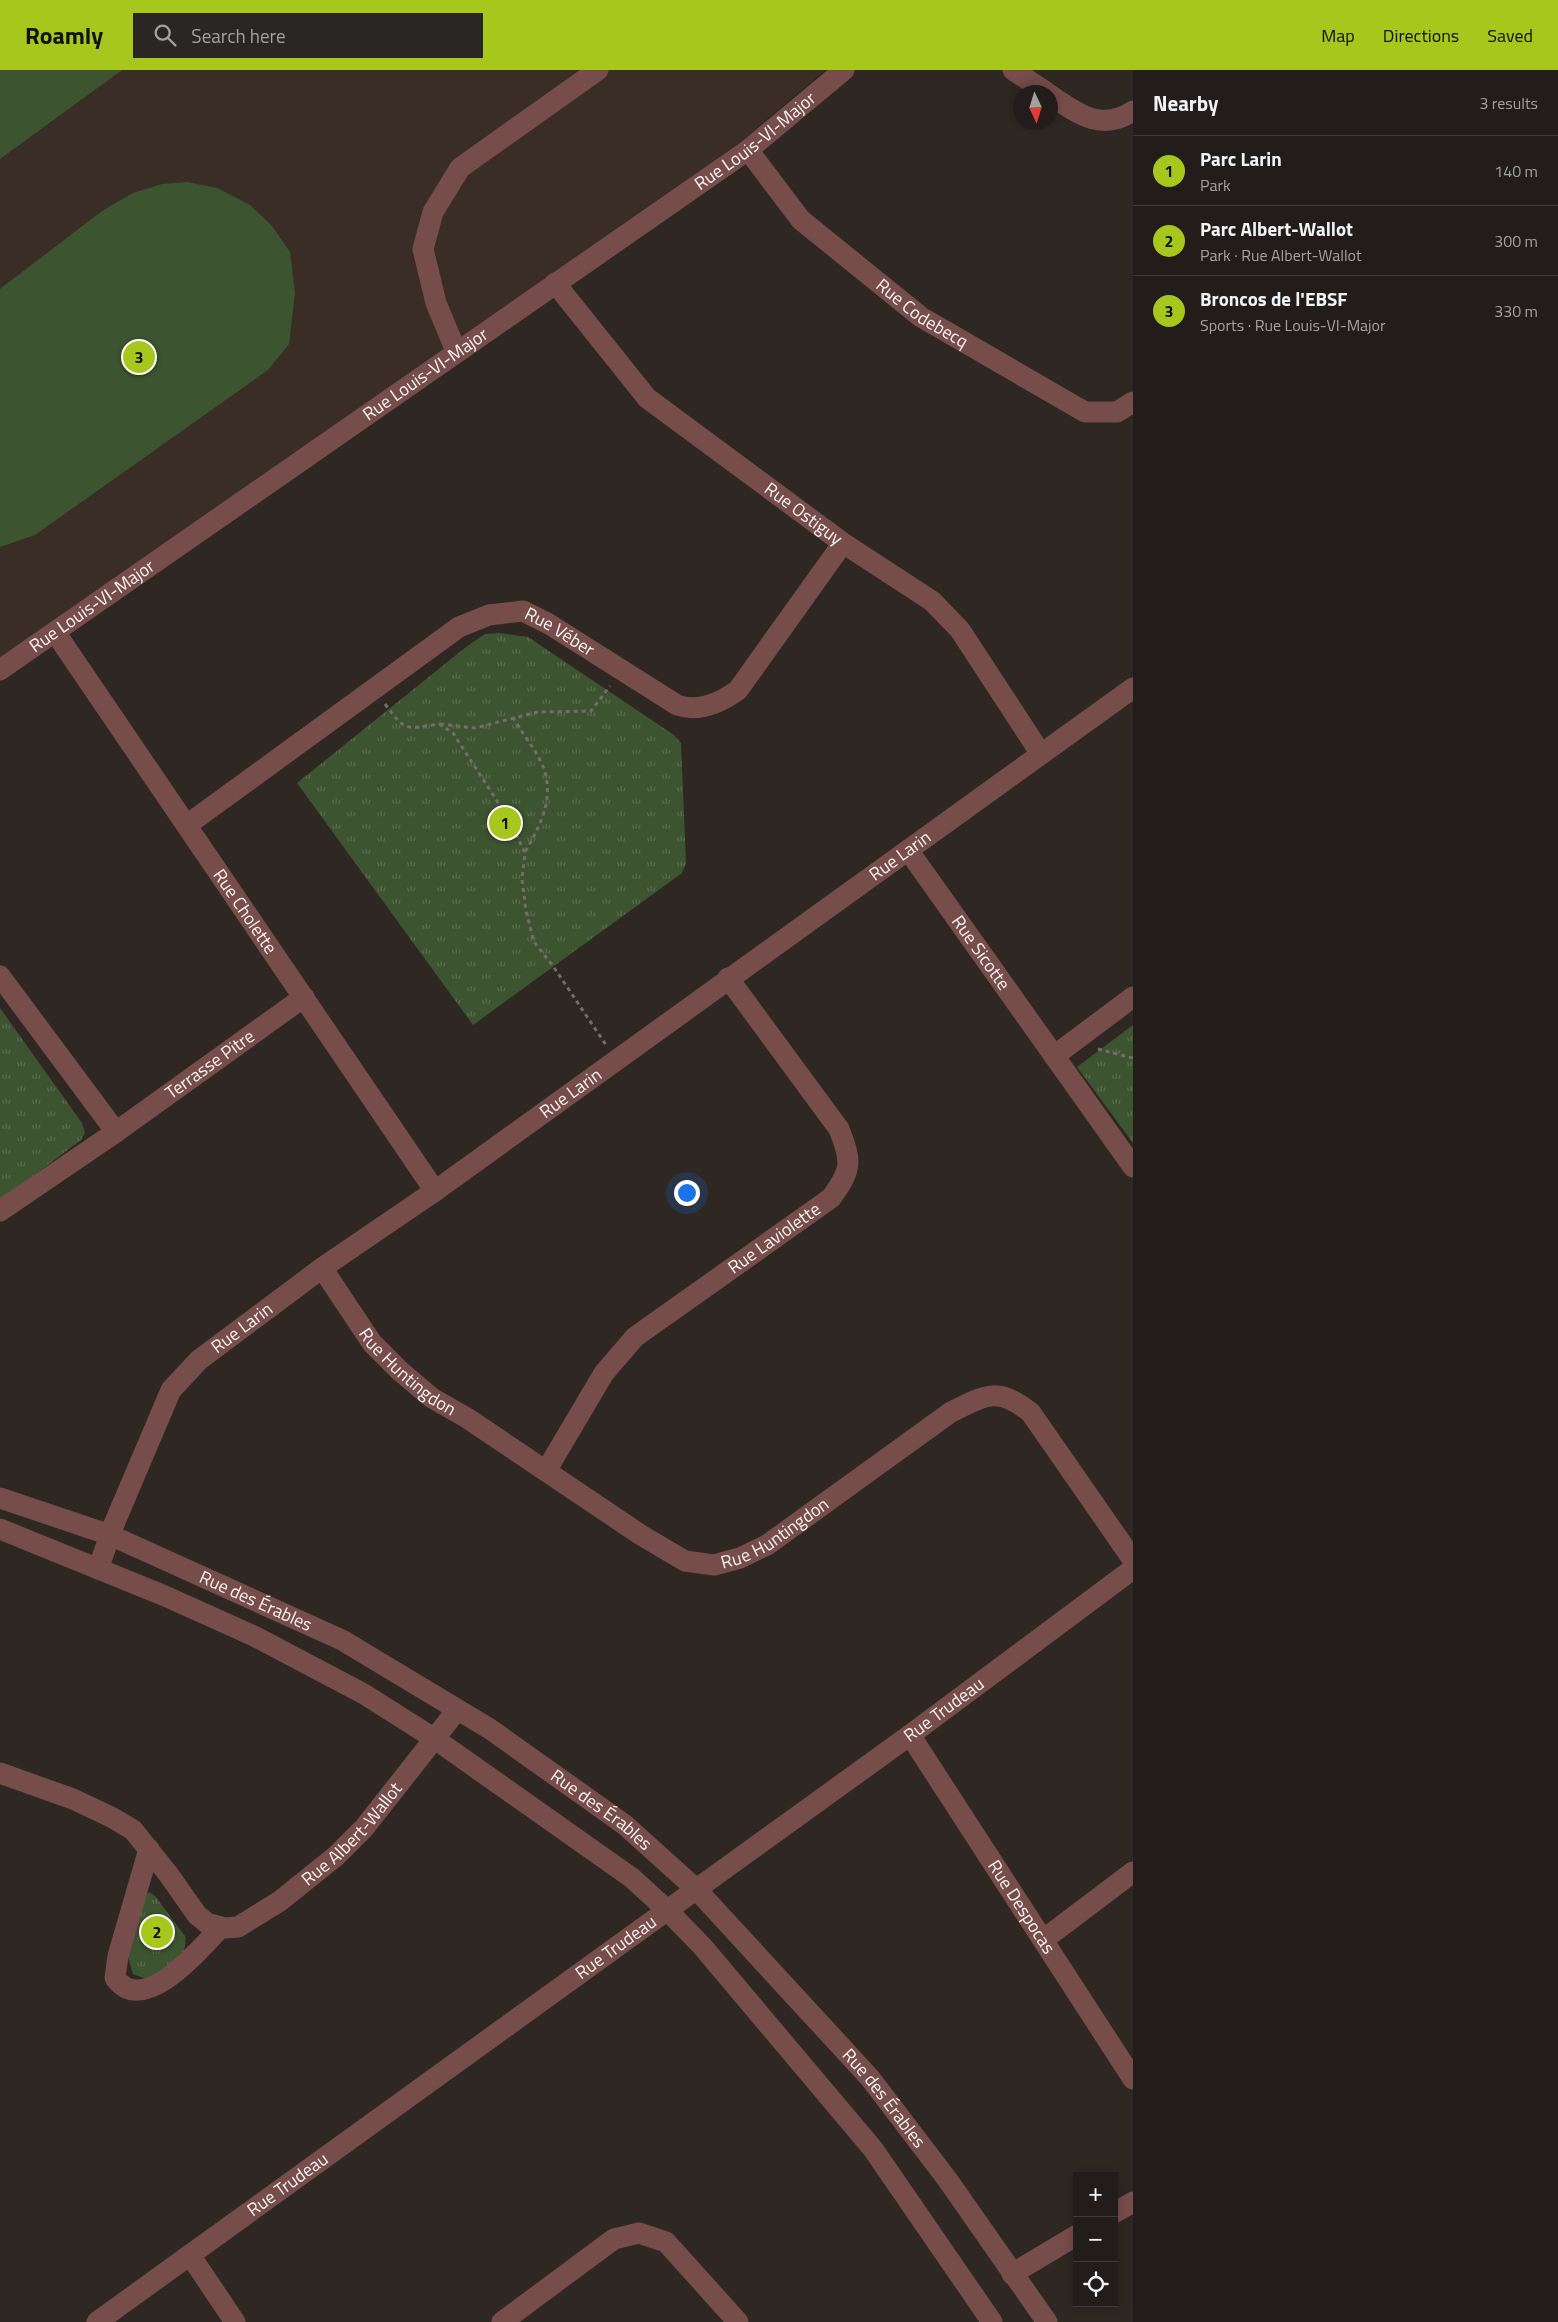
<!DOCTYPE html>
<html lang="en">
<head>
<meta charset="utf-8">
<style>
	body { margin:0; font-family:"Titillium Web",sans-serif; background:#2a2623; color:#f1f3f6 }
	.controls { position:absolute; right:15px; bottom:15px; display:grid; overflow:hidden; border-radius:0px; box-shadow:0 2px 12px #0003 }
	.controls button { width:45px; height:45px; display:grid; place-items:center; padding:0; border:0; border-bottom:1px solid #3f3b39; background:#221d1a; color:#f1f3f6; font:25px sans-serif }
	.compass { position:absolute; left:1013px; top:15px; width:45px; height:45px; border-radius:50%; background:#221d1a; box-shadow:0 2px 12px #0003; rotate:176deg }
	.you { position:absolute; left:686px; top:1122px; width:18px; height:18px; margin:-12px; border:4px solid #fff; border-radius:50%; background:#1a73e8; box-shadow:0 0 0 8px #1a73e833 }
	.badge { display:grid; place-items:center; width:32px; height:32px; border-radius:50%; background:#a8c71d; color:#111; font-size:16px; font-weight:700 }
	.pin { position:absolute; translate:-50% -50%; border:2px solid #fff; box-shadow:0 1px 5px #0006 }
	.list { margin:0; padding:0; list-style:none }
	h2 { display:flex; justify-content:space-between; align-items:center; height:65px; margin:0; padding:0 20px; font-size:21px }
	h2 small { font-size:16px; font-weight:400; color:#a2a2a2 }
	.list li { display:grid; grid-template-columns:32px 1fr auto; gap:15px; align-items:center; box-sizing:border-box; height:70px; padding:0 20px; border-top:1px solid #3f3b39 }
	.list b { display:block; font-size:19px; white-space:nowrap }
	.list p { margin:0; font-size:16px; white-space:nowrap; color:#a2a2a2 }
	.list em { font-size:16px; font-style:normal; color:#a2a2a2 }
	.icon { flex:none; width:28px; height:28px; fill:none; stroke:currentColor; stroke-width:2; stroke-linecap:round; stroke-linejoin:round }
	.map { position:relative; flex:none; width:1133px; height:2252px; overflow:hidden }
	header { display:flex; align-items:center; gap:30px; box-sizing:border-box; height:70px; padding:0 25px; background:#a8c71d; color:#111 }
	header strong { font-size:24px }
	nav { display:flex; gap:28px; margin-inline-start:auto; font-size:18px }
	.search { width:350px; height:45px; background:#2a2623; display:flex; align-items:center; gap:12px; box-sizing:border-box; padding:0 18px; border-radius:0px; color:#a2a2a2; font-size:19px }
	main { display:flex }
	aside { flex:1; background:#221d1a }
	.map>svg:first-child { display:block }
</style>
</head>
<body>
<header>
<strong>Roamly</strong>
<div class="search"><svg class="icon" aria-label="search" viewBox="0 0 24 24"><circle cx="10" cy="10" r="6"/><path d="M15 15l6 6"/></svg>Search here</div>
<nav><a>Map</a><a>Directions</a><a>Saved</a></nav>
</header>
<main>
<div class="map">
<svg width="1133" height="2252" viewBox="0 0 1133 2252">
	<defs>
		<pattern id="grass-tufts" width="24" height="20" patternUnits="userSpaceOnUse" patternTransform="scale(1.25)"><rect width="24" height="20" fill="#3d5430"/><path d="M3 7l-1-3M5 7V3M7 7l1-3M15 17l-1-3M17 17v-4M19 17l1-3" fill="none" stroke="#5a6d4e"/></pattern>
	</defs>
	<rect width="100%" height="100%" fill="#2e2722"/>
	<polygon fill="#3a2d25" points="0,0 825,0 739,73 0,588"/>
	<g fill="url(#grass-tufts)">
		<polygon points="500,563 528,567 674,665 681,673 686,793 682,803 473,955 297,713 466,577 485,564"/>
		<polygon points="0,938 82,1053 85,1063 81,1070 0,1131"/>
		<polygon points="1133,955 1133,1073 1077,997"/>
		<path d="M149 1822 155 1826 185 1866C190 1889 162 1899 146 1909L133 1904 128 1887 145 1825Z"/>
	</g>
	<g fill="#3d5430">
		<polygon points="0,0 122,0 0,89"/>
		<polygon points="187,112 217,118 250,135 272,156 290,182 295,223 289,274 268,300 35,465 0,477 0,219 102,141 133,123 162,114"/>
	</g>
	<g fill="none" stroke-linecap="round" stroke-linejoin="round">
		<g stroke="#746d69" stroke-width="3" stroke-dasharray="4 4" stroke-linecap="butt">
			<path d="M385 634C406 662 405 659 439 654L453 663 510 751 525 783 522 809 526 841 534 872 553 896 606 975"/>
			<path d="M513 647C521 662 533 676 540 690 557 723 542 753 525 782"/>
			<polyline points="440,654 475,658 538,642 591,641 610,616"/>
			<polyline points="1098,979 1133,988"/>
		</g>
		<g stroke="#764d4a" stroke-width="21">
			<polyline points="1013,0 1046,22"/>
			<path d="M1050 25C1078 44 1101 62 1133 41"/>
			<path id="s1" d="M748 80 801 150 921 247 1085 342H1117L1133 332"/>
			<path id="s2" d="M555 213 647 328 843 473 932 531 960 560 1041 684"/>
			<polyline points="456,281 436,233 423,179 433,142 460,98 598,0"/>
			<path id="s3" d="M55 562 435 1121"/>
			<path id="s4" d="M0 600 748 80 844 0"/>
			<path id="s5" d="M187 755 459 557 489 545 523 541 549 554 677 635C699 643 720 633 738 620L843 473"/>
			<path id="s6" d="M908 780 1133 1097"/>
			<polyline points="0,906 116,1062"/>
			<polyline points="1054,986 1133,927"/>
			<path id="s7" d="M0 1141 116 1062 304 927"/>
			<path id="s8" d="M322 1198 372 1273 400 1301 432 1328 467 1348 641 1465 685 1491 714 1495 740 1488 767 1475 951 1342C986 1325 998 1316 1031 1343L1133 1490"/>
			<path id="s9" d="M546 1401 604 1303 635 1267 831 1128C852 1099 852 1092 839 1059L728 908"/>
			<path id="s10" d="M0 1428 110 1465 342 1570 490 1659 625 1755 696 1819 870 2008 947 2109 1047 2252"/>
			<polyline points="0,1459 165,1526 254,1566 364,1624 435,1669 632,1808 667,1840 702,1876 873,2079 992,2252"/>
			<path id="s11" d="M98 1499 114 1454 171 1320 199 1290 322 1198 435 1121 1133 618"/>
			<path id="s12" d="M910 1665 1133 2009"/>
			<path id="s13" d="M0 1703 73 1729 113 1748 133 1760 169 1805 197 1845 207 1853 225 1858 238 1857 280 1831 336 1786 364 1758 457 1640"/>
			<path d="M149 1779 118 1886 115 1908C144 1948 201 1878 221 1857"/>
			<polyline points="1043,1870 1133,1802"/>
			<polyline points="1114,2143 1133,2132"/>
			<polyline points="190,2185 235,2252"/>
			<polyline points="1012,2204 1077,2165"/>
			<path id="s14" d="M97 2252 910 1665 1133 1499"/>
			<polyline points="502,2252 614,2169 639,2163 666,2172 738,2252"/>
		</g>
	</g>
	<g text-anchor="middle" stroke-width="4.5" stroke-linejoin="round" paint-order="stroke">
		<g font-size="18" fill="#f8f3f0" stroke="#13100e">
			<text dy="6" stroke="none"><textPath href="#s4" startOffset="922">Rue Louis-VI-Major</textPath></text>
			<text dy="6" stroke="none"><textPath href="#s1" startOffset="241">Rue Codebecq</textPath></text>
			<text dy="6" stroke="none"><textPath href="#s4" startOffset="518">Rue Louis-VI-Major</textPath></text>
			<text dy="6" stroke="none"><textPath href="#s2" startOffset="342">Rue Ostiguy</textPath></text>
			<text dy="6" stroke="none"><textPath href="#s4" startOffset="112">Rue Louis-VI-Major</textPath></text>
			<text dy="6" stroke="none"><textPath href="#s5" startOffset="445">Rue Véber</textPath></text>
			<text dy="6" stroke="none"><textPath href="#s11" startOffset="1098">Rue Larin</textPath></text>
			<text dy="6" stroke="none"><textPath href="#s3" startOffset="338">Rue Cholette</textPath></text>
			<text dy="6" stroke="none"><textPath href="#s6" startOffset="126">Rue Sicotte</textPath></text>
			<text dy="6" stroke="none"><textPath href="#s7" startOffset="256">Terrasse Pitre</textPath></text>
			<text dy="6" stroke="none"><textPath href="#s11" startOffset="692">Rue Larin</textPath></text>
			<text dy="6" stroke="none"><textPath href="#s9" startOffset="332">Rue Laviolette</textPath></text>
			<text dy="6" stroke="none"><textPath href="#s11" startOffset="288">Rue Larin</textPath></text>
			<text dy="6" stroke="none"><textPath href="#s8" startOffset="136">Rue Huntingdon</textPath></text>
			<text dy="6" stroke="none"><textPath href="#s8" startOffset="571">Rue Huntingdon</textPath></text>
			<text dy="6" stroke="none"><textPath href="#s10" startOffset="276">Rue des Érables</textPath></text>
			<text dy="6" stroke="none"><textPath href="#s14" startOffset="1045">Rue Trudeau</textPath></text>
			<text dy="6" stroke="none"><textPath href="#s10" startOffset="681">Rue des Érables</textPath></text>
			<text dy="6" stroke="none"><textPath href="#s13" startOffset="444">Rue Albert-Wallot</textPath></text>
			<text dy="6" stroke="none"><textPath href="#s12" startOffset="205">Rue Despocas</textPath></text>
			<text dy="6" stroke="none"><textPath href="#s14" startOffset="640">Rue Trudeau</textPath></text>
			<text dy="6" stroke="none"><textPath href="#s10" startOffset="1086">Rue des Érables</textPath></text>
			<text dy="6" stroke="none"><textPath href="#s14" startOffset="235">Rue Trudeau</textPath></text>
		</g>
	</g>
</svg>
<div class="controls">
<button>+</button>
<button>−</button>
<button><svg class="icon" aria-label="locate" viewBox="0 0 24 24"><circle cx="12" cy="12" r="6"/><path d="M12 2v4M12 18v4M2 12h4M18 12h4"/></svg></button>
</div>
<svg class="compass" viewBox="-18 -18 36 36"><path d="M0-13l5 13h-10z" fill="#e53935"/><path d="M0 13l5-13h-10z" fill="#a2a2a2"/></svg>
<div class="you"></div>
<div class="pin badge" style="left:505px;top:753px">1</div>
<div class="pin badge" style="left:157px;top:1862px">2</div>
<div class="pin badge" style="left:139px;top:287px">3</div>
</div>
<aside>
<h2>Nearby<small>3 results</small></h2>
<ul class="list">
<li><span class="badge">1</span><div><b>Parc Larin</b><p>Park</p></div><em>140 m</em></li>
<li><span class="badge">2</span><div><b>Parc Albert-Wallot</b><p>Park · Rue Albert-Wallot</p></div><em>300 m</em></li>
<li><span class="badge">3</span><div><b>Broncos de l'EBSF</b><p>Sports · Rue Louis-VI-Major</p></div><em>330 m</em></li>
</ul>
</aside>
</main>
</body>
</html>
